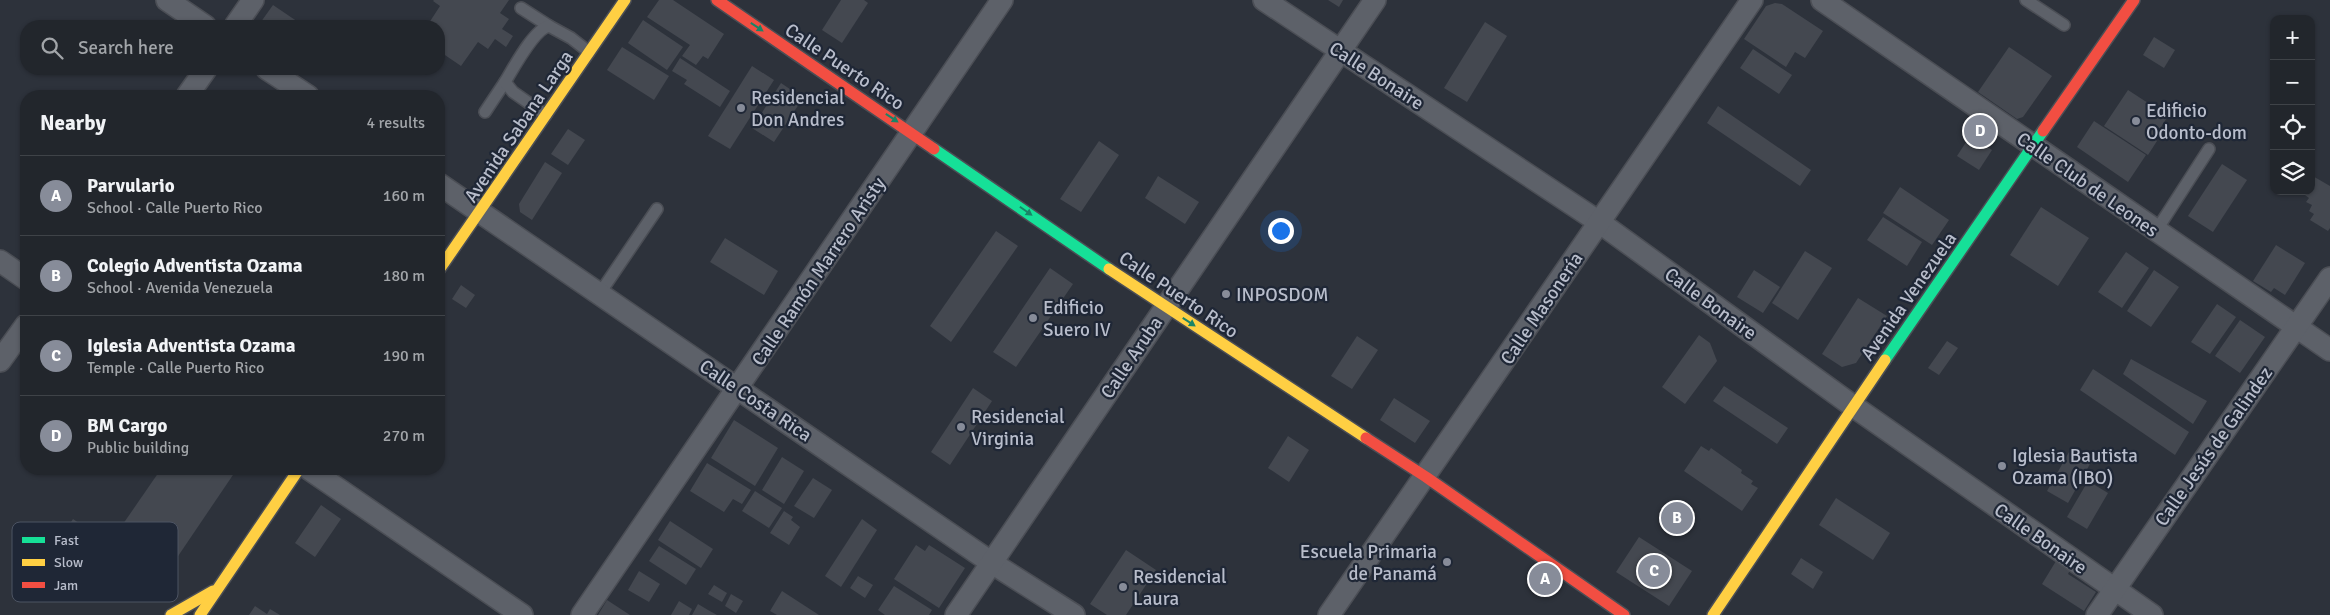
<!DOCTYPE html>
<html lang="en">
<head>
<meta charset="utf-8">
<style>
	body { margin:0; font-family:Signika,sans-serif; background:#2e3238; color:#f1f3f6 }
	.controls { position:absolute; right:15px; top:15px; display:grid; overflow:hidden; border-radius:10px; box-shadow:0 1px 4px #0004 }
	.controls button { width:45px; height:45px; display:grid; place-items:center; padding:0; border:0; border-bottom:1px solid #3f4348; background:#22262c; color:#f1f3f6; font:25px sans-serif }
	.you { position:absolute; left:1280px; top:230px; width:18px; height:18px; margin:-12px; border:4px solid #fff; border-radius:50%; background:#1a73e8; box-shadow:0 0 0 8px #1a73e833 }
	.badge { display:grid; place-items:center; width:32px; height:32px; border-radius:50%; background:#878c99; color:#fff; font-size:16px; font-weight:700 }
	.pin { position:absolute; translate:-50% -50%; border:2px solid #fff; box-shadow:0 1px 5px #0006 }
	.list { margin:0; padding:0; list-style:none }
	h2 { display:flex; justify-content:space-between; align-items:center; height:65px; margin:0; padding:0 20px; font-size:21px }
	h2 small { font-size:16px; font-weight:400; color:#a2a5a9 }
	.list li { display:grid; grid-template-columns:32px 1fr auto; gap:15px; align-items:center; box-sizing:border-box; height:80px; padding:0 20px; border-top:1px solid #3f4348 }
	.list b { display:block; font-size:19px; white-space:nowrap }
	.list p { margin:0; font-size:16px; white-space:nowrap; color:#a2a5a9 }
	.list em { font-size:16px; font-style:normal; color:#a2a5a9 }
	.icon { flex:none; width:28px; height:28px; fill:none; stroke:currentColor; stroke-width:2; stroke-linecap:round; stroke-linejoin:round }
	.map { position:relative; flex:none; width:2330px; height:615px; overflow:hidden }
	.search { position:absolute; background:#22262c; box-shadow:0 1px 4px #0004; left:20px; top:20px; width:425px; height:55px; display:flex; align-items:center; gap:12px; box-sizing:border-box; padding:0 18px; border-radius:20px; color:#a2a5a9; font-size:19px }
	.panel { position:absolute; background:#22262c; box-shadow:0 1px 4px #0004; left:20px; top:90px; width:425px; height:385px; border-radius:20px }
	.map>svg:first-child { display:block }
</style>
</head>
<body>
<div class="map">
<svg width="2330" height="615" viewBox="0 0 2330 615">
	<rect width="100%" height="100%" fill="#2d323b"/>
	<g fill="#444850">
		<polygon points="434,0 509,0 500,13 509,19 502,29 513,36 506,47 495,39 488,49 478,42 461,66 439,51 439,26 427,26 440,6 433,1"/>
		<polygon points="659,0 673,0 724,34 708,59 703,56 696,65 682,56 690,45 647,17"/>
		<polygon points="841,0 864,0 868,3 842,43 822,30"/>
		<polygon points="1328,0 1343,0 1339,7"/>
		<polygon points="1775,3 1782,4 1823,31 1805,58 1795,52 1786,67 1744,39 1766,6"/>
		<polygon points="273,5 304,26 258,26"/>
		<polygon points="643,20 683,47 667,70 628,43"/>
		<polygon points="1485,22 1507,36 1467,102 1444,88"/>
		<polygon points="2154,37 2175,50 2164,68 2143,55"/>
		<polygon points="622,47 669,76 654,100 607,70"/>
		<polygon points="2009,47 2052,76 2023,117 2017,119 1978,92"/>
		<polygon points="1753,49 1792,75 1779,94 1740,68"/>
		<polygon points="680,58 730,91 720,107 684,84 687,80 672,71"/>
		<polygon points="752,66 774,80 730,149 708,136"/>
		<polygon points="781,83 803,98 774,142 752,128"/>
		<polygon points="2128,90 2168,116 2154,138 2157,141 2148,155 2104,126"/>
		<polygon points="1718,106 1811,170 1800,186 1707,123"/>
		<polygon points="2094,121 2146,155 2128,182 2077,147"/>
		<polygon points="568,129 585,140 568,165 551,154"/>
		<polygon points="1970,136 1992,150 1979,170 1957,156"/>
		<polygon points="1099,141 1119,155 1081,212 1060,199"/>
		<polygon points="545,162 562,173 532,220 520,212 519,204"/>
		<polygon points="2222,164 2247,180 2213,232 2188,216"/>
		<polygon points="2311,175 2330,186 2330,228 2328,231 2310,220 2314,214 2309,211 2312,205 2306,202 2309,198 2305,195 2308,191 2311,191"/>
		<polygon points="1158,176 1199,202 1185,224 1145,198"/>
		<polygon points="1900,187 1949,220 1932,245 1883,213"/>
		<polygon points="2041,207 2089,238 2058,286 2010,255"/>
		<polygon points="1883,217 1922,242 1907,266 1867,240"/>
		<polygon points="996,231 1018,246 951,342 930,326"/>
		<polygon points="725,238 778,271 764,295 710,262"/>
		<polygon points="2276,245 2305,263 2285,295 2274,288 2271,292 2253,281"/>
		<polygon points="1805,251 1832,268 1798,320 1772,303"/>
		<polygon points="2126,252 2149,268 2122,308 2098,292"/>
		<polygon points="1050,268 1073,284 1016,367 993,352"/>
		<polygon points="1754,270 1780,287 1763,313 1737,297"/>
		<polygon points="2154,270 2179,287 2151,327 2127,311"/>
		<polygon points="461,285 475,295 466,308 452,299"/>
		<polygon points="1858,298 1887,316 1856,363 1842,367 1822,354"/>
		<polygon points="2217,304 2236,317 2210,354 2191,342"/>
		<polygon points="2240,320 2265,337 2240,373 2215,356"/>
		<polygon points="1699,335 1710,343 1717,361 1685,404 1662,387"/>
		<polygon points="1357,336 1378,350 1352,389 1331,376"/>
		<polygon points="1947,341 1958,348 1939,375 1928,368"/>
		<polygon points="2131,359 2207,401 2193,424 2123,374"/>
		<polygon points="2093,369 2189,432 2175,455 2080,390"/>
		<polygon points="1724,386 1788,428 1777,444 1713,401"/>
		<polygon points="973,388 992,401 950,465 931,452"/>
		<polygon points="1394,398 1430,421 1415,443 1380,420"/>
		<polygon points="734,420 778,448 755,486 711,458"/>
		<polygon points="1288,436 1309,450 1289,482 1268,468"/>
		<polygon points="1701,446 1709,451 1711,448 1742,470 1741,473 1753,481 1751,484 1758,488 1742,511 1684,471"/>
		<polygon points="2069,452 2090,464 2068,503 2047,491"/>
		<polygon points="782,457 804,471 784,504 762,490"/>
		<polygon points="707,463 751,490 742,504 733,499 724,512 690,491"/>
		<polygon points="161,469 237,469 147,602 94,566"/>
		<polygon points="813,478 832,490 814,518 794,506"/>
		<polygon points="2088,481 2108,493 2087,529 2067,517"/>
		<polygon points="755,491 782,508 769,528 742,511"/>
		<polygon points="1836,498 1890,533 1873,560 1819,525"/>
		<polygon points="321,505 341,519 315,557 295,543"/>
		<polygon points="784,511 793,517 791,520 800,527 789,545 770,533"/>
		<polygon points="73,519 104,540 70,589 40,569"/>
		<polygon points="862,519 877,530 841,587 825,576"/>
		<polygon points="670,521 713,549 701,568 658,540"/>
		<polygon points="1639,537 1692,571 1669,606 1616,572"/>
		<polygon points="916,545 925,551 929,545 965,568 939,608 894,579"/>
		<polygon points="659,546 696,569 686,585 649,561"/>
		<polygon points="1126,550 1156,570 1126,615 1107,615 1090,604"/>
		<polygon points="1801,558 1823,572 1813,589 1791,574"/>
		<polygon points="2056,561 2070,570 2068,574 2096,592 2084,611 2042,584"/>
		<polygon points="639,571 660,584 649,602 628,590"/>
		<polygon points="858,576 873,585 865,598 850,588"/>
		<polygon points="714,585 727,593 722,602 708,594"/>
		<polygon points="894,586 932,610 929,615 885,615 878,610"/>
		<polygon points="782,591 819,615 777,615 770,611"/>
		<polygon points="731,594 743,601 736,613 725,606"/>
		<polygon points="607,600 630,615 598,615"/>
		<polygon points="679,601 692,609 689,615 671,615"/>
		<polygon points="698,604 708,610 717,615 692,615"/>
		<polygon points="255,606 267,614 270,609 280,615 249,615"/>
	</g>
	<g fill="none" stroke-linecap="round" stroke-linejoin="round">
		<defs>
			<g id="lane">
				<polyline points="2026,0 2064,25"/>
				<polyline points="521,8 549,26"/>
				<polyline points="485,112 505,82"/>
				<path d="M546 115 513 92 505 82C513 69 534 29 549 26L571 38 589 52"/>
				<polyline points="2156,231 2209,149"/>
				<polyline points="600,293 657,209"/>
			</g>
			<g id="street">
				<polyline points="167,0 205,26"/>
				<polyline points="1264,0 1599,222 1853,406 2152,615"/>
				<polyline points="1822,0 2330,350"/>
				<polyline points="235,26 253,0"/>
				<polyline points="267,69 308,96"/>
				<polyline points="187,96 206,69"/>
				<polyline points="439,184 992,563 1074,615"/>
				<polyline points="0,261 26,279"/>
				<polyline points="0,361 26,325"/>
				<polyline points="309,469 522,615"/>
				<polyline points="582,615 1002,0"/>
				<polyline points="956,615 1375,0"/>
				<polyline points="1329,615 1752,0"/>
				<polyline points="2097,615 2330,278"/>
			</g>
			<g id="fast">
				<polyline points="934,149 1109,269"/>
				<polyline points="1885,360 2043,131"/>
			</g>
			<g id="slow">
				<polyline points="1109,269 1366,438"/>
				<polyline points="439,270 625,0"/>
				<polyline points="171,615 213,591"/>
				<polyline points="200,615 299,469"/>
				<polyline points="1713,615 1885,360"/>
			</g>
			<g id="jam">
				<polyline points="717,0 934,149"/>
				<polyline points="2043,131 2134,0"/>
				<polyline points="1366,438 1426,477 1624,615"/>
			</g>
		</defs>
		<use href="#lane" stroke="#4b4e55" stroke-width="14"/>
		<use href="#street" stroke="#4b4e55" stroke-width="24"/>
		<use href="#fast" stroke="#4b4e55" stroke-width="14"/>
		<use href="#slow" stroke="#4b4e55" stroke-width="14"/>
		<use href="#jam" stroke="#4b4e55" stroke-width="14"/>
		<use href="#lane" stroke="#5d6169" stroke-width="11"/>
		<use href="#street" stroke="#5d6169" stroke-width="21"/>
		<use href="#fast" stroke="#16e098" stroke-width="11"/>
		<use href="#slow" stroke="#ffcf43" stroke-width="11"/>
		<use href="#jam" stroke="#f24e42" stroke-width="11"/>
	</g>
	<defs><path id="oneway-solid" d="M-6-.8H1V-3.2L6.5 0L1 3.2V.8H-6Z" transform="scale(1.25)"/></defs>
	<g fill="#1a8467">
		<use href="#oneway-solid" transform="translate(757 27) rotate(34)"/>
		<use href="#oneway-solid" transform="translate(892 118) rotate(34)"/>
		<use href="#oneway-solid" transform="translate(1026 211) rotate(35)"/>
		<use href="#oneway-solid" transform="translate(1189 322) rotate(33)"/>
	</g>
	<g fill="#878c99" stroke="#1f2736" stroke-width="2">
		<circle cx="741" cy="108" r="5"/>
		<circle cx="2136" cy="121" r="5"/>
		<circle cx="1226" cy="294" r="5"/>
		<circle cx="1033" cy="318" r="5"/>
		<circle cx="961" cy="427" r="5"/>
		<circle cx="2002" cy="466" r="5"/>
		<circle cx="1447" cy="562" r="5"/>
		<circle cx="1123" cy="587" r="5"/>
	</g>
	<g text-anchor="middle" stroke-width="4.5" stroke-linejoin="round" paint-order="stroke">
		<g font-size="19" fill="#b8bdcb" stroke="#1f2736">
			<text transform="translate(845 66) rotate(34)" y="7">Calle Puerto Rico</text>
			<text transform="translate(1377 75) rotate(33)" y="7">Calle Bonaire</text>
			<text transform="translate(518 126) rotate(-56)" y="7">Avenida Sabana Larga</text>
			<text transform="translate(2088 184) rotate(35)" y="7">Calle Club de Leones</text>
			<text transform="translate(818 271) rotate(-56)" y="7">Calle Ramón Marrero Aristy</text>
			<text transform="translate(1179 294) rotate(34)" y="7">Calle Puerto Rico</text>
			<text transform="translate(1908 296) rotate(-55)" y="7">Avenida Venezuela</text>
			<text transform="translate(1711 303) rotate(36)" y="7">Calle Bonaire</text>
			<text transform="translate(1541 308) rotate(-56)" y="7">Calle Masonería</text>
			<text transform="translate(1131 357) rotate(-56)" y="7">Calle Aruba</text>
			<text transform="translate(756 400) rotate(34)" y="7">Calle Costa Rica</text>
			<text transform="translate(2213 446) rotate(-55)" y="7">Calle Jesús de Galindez</text>
			<text transform="translate(2041 538) rotate(35)" y="7">Calle Bonaire</text>
		</g>
		<g font-size="19" fill="#b8bdcb" stroke="#1f2736" text-anchor="start">
			<text x="751" y="104">Residencial<tspan x="751" dy="22">Don Andres</tspan></text>
			<text x="2146" y="117">Edificio<tspan x="2146" dy="22">Odonto-dom</tspan></text>
			<text x="1236" y="301">INPOSDOM</text>
			<text x="1043" y="314">Edificio<tspan x="1043" dy="22">Suero IV</tspan></text>
			<text x="971" y="423">Residencial<tspan x="971" dy="22">Virginia</tspan></text>
			<text x="2012" y="462">Iglesia Bautista<tspan x="2012" dy="22">Ozama (IBO)</tspan></text>
			<text x="1437" y="558" text-anchor="end">Escuela Primaria<tspan x="1437" dy="22">de Panamá</tspan></text>
			<text x="1133" y="583">Residencial<tspan x="1133" dy="22">Laura</tspan></text>
		</g>
	</g>
	<rect x="12" y="522" width="166" height="80" rx="8" fill="#1f2736" stroke="#4d5463" stroke-width="1"/>
	<rect x="22" y="537" width="23" height="6" fill="#16e098"/>
	<rect x="22" y="559" width="23" height="7" fill="#ffcf43"/>
	<rect x="22" y="582" width="23" height="6" fill="#f24e42"/>
	<g font-size="14" fill="#b8bdcb">
		<text x="54" y="545">Fast</text>
		<text x="54" y="567">Slow</text>
		<text x="54" y="590">Jam</text>
	</g>
</svg>
<div class="controls">
<button>+</button>
<button>−</button>
<button><svg class="icon" aria-label="locate" viewBox="0 0 24 24"><circle cx="12" cy="12" r="6"/><path d="M12 2v4M12 18v4M2 12h4M18 12h4"/></svg></button>
<button><svg class="icon" aria-label="layers" viewBox="0 0 24 24"><path d="M12 4l9 5-9 5-9-5zM3 14l9 5 9-5"/></svg></button>
</div>
<div class="you"></div>
<div class="pin badge" style="left:1545px;top:579px">A</div>
<div class="pin badge" style="left:1677px;top:518px">B</div>
<div class="pin badge" style="left:1654px;top:571px">C</div>
<div class="pin badge" style="left:1980px;top:131px">D</div>
<div class="search"><svg class="icon" aria-label="search" viewBox="0 0 24 24"><circle cx="10" cy="10" r="6"/><path d="M15 15l6 6"/></svg>Search here</div>
<section class="panel">
<h2>Nearby<small>4 results</small></h2>
<ul class="list">
<li><span class="badge">A</span><div><b>Parvulario</b><p>School · Calle Puerto Rico</p></div><em>160 m</em></li>
<li><span class="badge">B</span><div><b>Colegio Adventista Ozama</b><p>School · Avenida Venezuela</p></div><em>180 m</em></li>
<li><span class="badge">C</span><div><b>Iglesia Adventista Ozama</b><p>Temple · Calle Puerto Rico</p></div><em>190 m</em></li>
<li><span class="badge">D</span><div><b>BM Cargo</b><p>Public building</p></div><em>270 m</em></li>
</ul>
</section>
</div>
</body>
</html>
